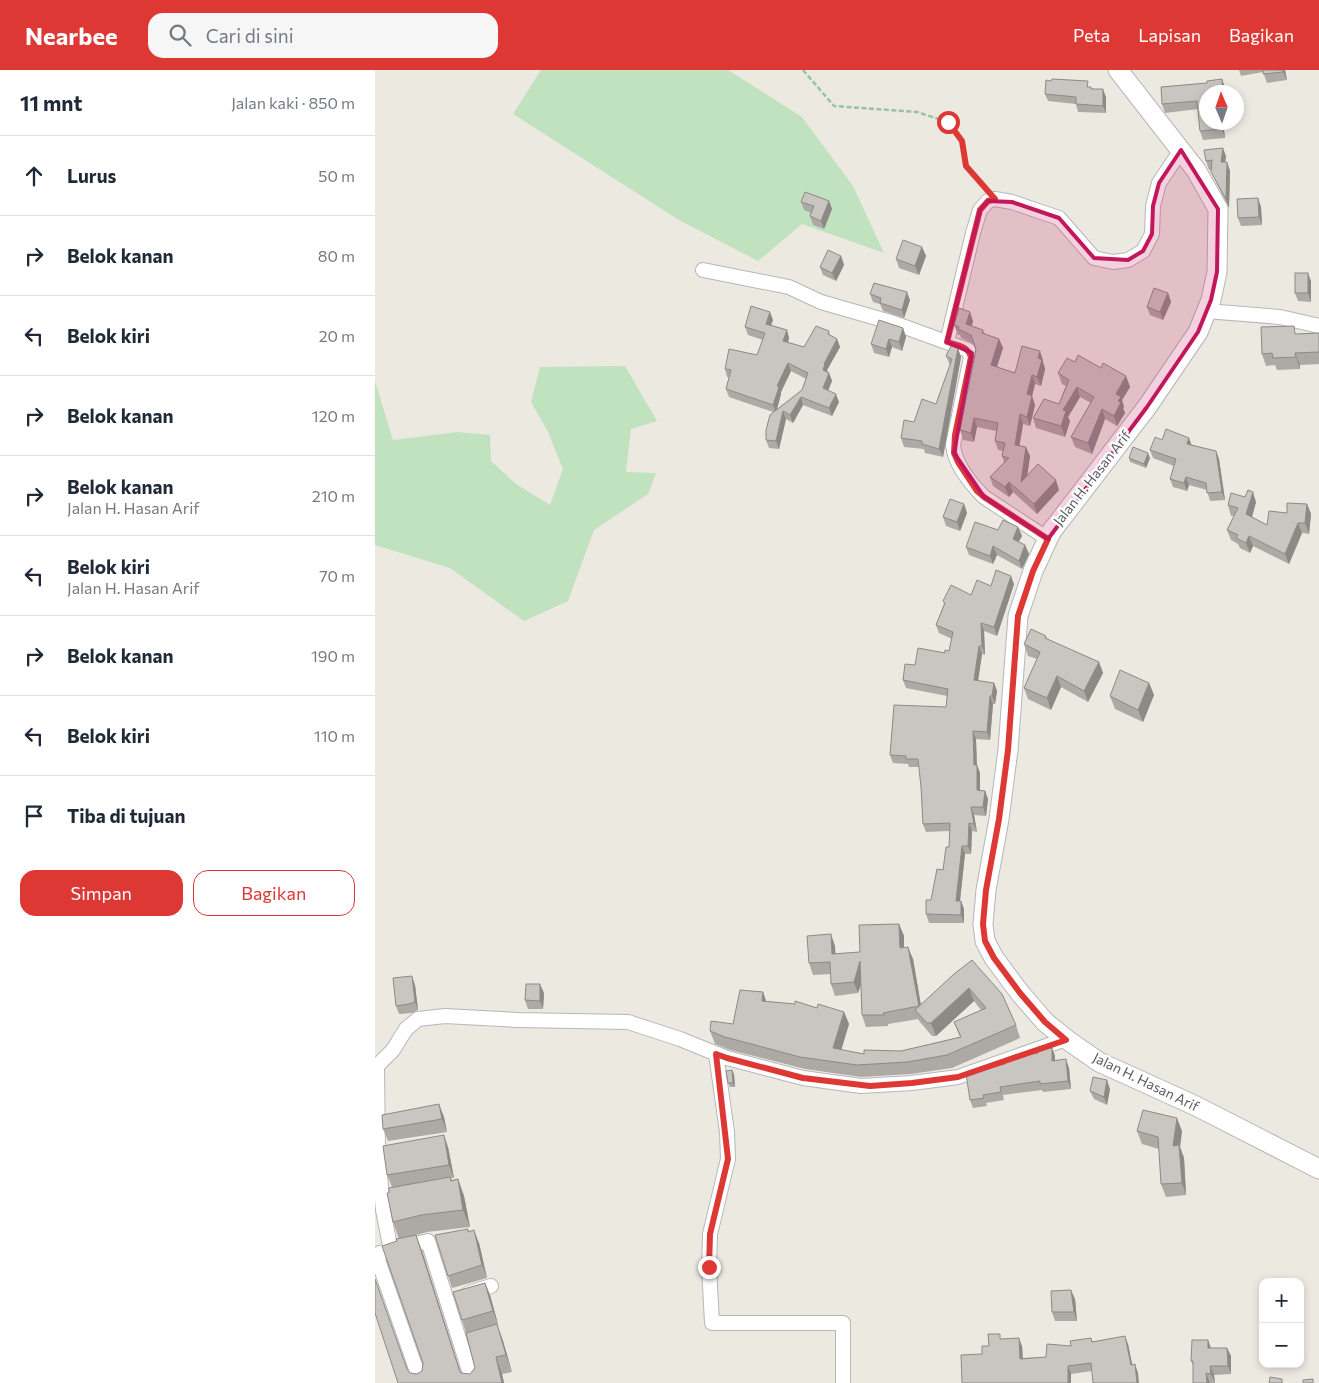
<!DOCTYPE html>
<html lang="id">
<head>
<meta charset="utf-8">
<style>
	body { margin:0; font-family:Commissioner,sans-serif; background:#f6f6f7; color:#1f2937 }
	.controls { position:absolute; right:15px; bottom:15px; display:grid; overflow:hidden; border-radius:10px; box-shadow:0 2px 8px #0003 }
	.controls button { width:45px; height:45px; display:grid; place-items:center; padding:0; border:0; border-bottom:1px solid #e0e1e3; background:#fff; color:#1f2937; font:25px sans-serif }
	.compass { position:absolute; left:824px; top:15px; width:45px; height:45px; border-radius:50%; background:#fff; box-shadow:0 2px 8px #0003; rotate:358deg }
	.stop { position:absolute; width:15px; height:15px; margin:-11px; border:4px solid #de3835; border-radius:50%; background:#fff }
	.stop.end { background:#de3835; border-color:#fff; box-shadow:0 1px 5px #0008 }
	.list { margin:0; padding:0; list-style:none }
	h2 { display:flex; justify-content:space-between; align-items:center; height:65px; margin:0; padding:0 20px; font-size:21px }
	h2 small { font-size:16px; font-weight:400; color:#747a83 }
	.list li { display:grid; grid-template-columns:32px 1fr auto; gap:15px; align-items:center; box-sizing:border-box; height:80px; padding:0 20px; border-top:1px solid #e0e1e3 }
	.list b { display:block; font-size:19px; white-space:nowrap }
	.list p { margin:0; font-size:16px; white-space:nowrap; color:#747a83 }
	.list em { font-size:16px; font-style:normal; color:#747a83 }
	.actions { display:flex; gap:10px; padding:15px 20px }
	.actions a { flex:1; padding:11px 0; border:1px solid #de3835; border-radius:15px; text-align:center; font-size:18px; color:#de3835 }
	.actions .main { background:#de3835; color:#fff }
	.icon { flex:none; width:28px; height:28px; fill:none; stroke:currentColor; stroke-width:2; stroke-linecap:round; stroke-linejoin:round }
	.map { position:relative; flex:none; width:944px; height:1313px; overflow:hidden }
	header { display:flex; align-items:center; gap:30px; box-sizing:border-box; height:70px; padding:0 25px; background:#de3835; color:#fff }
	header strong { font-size:24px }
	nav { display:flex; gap:28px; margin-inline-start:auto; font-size:18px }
	.search { width:350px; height:45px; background:#f6f6f7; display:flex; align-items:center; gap:12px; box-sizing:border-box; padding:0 18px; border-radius:15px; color:#747a83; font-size:19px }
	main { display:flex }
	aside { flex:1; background:#fff }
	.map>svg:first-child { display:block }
</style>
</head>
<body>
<header>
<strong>Nearbee</strong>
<div class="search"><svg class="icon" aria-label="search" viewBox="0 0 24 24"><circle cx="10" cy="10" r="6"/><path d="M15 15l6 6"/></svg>Cari di sini</div>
<nav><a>Peta</a><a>Lapisan</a><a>Bagikan</a></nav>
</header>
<main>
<aside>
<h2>11 mnt<small>Jalan kaki · 850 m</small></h2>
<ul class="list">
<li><svg class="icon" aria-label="ahead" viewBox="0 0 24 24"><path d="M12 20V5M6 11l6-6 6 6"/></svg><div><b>Lurus</b></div><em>50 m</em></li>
<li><svg class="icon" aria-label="right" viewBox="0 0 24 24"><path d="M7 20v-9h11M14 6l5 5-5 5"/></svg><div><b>Belok kanan</b></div><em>80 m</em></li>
<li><svg class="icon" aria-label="left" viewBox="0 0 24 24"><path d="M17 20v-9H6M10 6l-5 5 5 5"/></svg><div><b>Belok kiri</b></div><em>20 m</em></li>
<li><svg class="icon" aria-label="right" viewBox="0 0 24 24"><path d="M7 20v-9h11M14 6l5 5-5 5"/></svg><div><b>Belok kanan</b></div><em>120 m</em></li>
<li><svg class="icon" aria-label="right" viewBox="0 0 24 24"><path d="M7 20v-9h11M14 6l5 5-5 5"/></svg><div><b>Belok kanan</b><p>Jalan H. Hasan Arif</p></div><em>210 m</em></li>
<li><svg class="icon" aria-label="left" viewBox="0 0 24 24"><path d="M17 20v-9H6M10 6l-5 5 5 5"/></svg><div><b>Belok kiri</b><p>Jalan H. Hasan Arif</p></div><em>70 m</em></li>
<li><svg class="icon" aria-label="right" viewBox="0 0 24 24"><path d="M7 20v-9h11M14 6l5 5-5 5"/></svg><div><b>Belok kanan</b></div><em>190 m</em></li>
<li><svg class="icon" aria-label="left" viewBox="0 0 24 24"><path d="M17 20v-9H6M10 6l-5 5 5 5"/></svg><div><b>Belok kiri</b></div><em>110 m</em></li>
<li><svg class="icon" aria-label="arrive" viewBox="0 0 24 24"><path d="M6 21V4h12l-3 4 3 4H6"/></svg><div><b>Tiba di tujuan</b></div></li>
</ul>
<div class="actions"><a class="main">Simpan</a><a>Bagikan</a></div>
</aside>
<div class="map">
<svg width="944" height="1313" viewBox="0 0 944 1313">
	<rect width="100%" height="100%" fill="#ece9e1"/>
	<g fill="#c1e2bf">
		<polygon points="166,0 353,0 427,47 478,116 509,183 427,154 383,191 304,150 138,44"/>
		<polygon points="250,296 282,351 256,359 251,402 281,403 273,424 219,460 193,531 149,551 75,498 0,475 0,311 18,370 82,362 115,365 116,391 141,414 175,435 188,399 173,362 156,332 165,297"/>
	</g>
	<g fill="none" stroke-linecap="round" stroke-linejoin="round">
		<defs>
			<g id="street">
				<path d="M328 200 414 217 446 232 519 253 593 280 596 287 578 375C580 394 596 414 609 427L673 469"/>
				<polyline points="831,241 905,247 944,256"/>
				<polyline points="572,272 598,163 605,140 613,131 620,129 637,132 684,148 719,188 738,192 753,190 768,181 777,164 778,136 784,113 806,80"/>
				<polyline points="341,984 352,1062 353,1089 335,1164 334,1197 337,1253 468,1253 468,1313"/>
				<polyline points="2,997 3,1082 8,1140 16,1181"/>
				<polyline points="0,998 18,980 31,959 43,949 70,946 142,950 253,952 305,969 352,988 428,1008 486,1016 537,1013 583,1007 691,969"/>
				<polyline points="94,1223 116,1216"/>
				<polyline points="46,1313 3,1190 5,1183 53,1171 98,1313"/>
			</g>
			<polyline id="secondary" points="743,0 821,100 843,139 842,202 836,230 823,262 772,337 676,462 658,501 643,546 633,680 624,749 611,820 608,854 610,871 619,888 645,923 670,952 691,969 724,992 821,1036 944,1099"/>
		</defs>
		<use href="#street" stroke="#b4b7bb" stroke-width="16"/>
		<use href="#secondary" stroke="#b3b6bb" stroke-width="21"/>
		<polyline stroke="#99c2a2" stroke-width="2.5" stroke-dasharray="5 2.5" stroke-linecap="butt" points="428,0 459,36 542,42 573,52 587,71 591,96 611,119"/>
		<use href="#street" stroke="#fff" stroke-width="14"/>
		<use href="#secondary" stroke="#fff" stroke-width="19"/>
	</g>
	<g fill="#ada9a5" fill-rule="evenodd">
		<polygon points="864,0 910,0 912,10 892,13 888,2 866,6"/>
		<polygon points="847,9 850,18 851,22 832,22 832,52 848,52 850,68 828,70 825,61 823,39 790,43 787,34 786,17 832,13 832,11"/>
		<polygon points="715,17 731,27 731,43 703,42 701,34 673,31 670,24"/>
		<polygon points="851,86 850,92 852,92 855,101 854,138 840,110 837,100 834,100 831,91"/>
		<polygon points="883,128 886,137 887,155 866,156 863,148"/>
		<polygon points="454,131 457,139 449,159 438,155 435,146 436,143 429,140 426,132"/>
		<polygon points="547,177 551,186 544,205 524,198 521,189"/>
		<polygon points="466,186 469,195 461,211 448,205 445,197"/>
		<polygon points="936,211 936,232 923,231 920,223"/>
		<polygon points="793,223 796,232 788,250 775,245 772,237"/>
		<polygon points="495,224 535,230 529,248 508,241 505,234 498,232"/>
		<path d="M398 250 396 255 412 260 414 268 413 273 429 277 454 261 455 265 462 269 465 277 452 300 453 302 454 303 457 311 453 320 464 332 457 346 428 335 418 353 411 349 404 379 394 378 391 370 398 342 354 327 351 319 354 307H352L350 299 382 285 388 270 373 265 370 257ZM416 301 431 309 427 320 402 339 406 324V322Z"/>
		<polygon points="598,251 597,256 608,260 610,264 624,269 628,278 622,297 640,303 668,290 668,292 670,299 666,316 660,314 657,326 660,335 655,356 648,354 644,376 655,386 652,406 684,420 662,444 638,422 634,427 618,416 615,407 629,392 627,386 628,381 623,380 620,371 621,361 602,357 599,372 588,370 585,360 601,279 599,274 586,268 585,265 583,265 579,255"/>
		<polygon points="528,258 531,267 527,281 517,277 514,287 499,283 496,274"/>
		<polygon points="944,263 944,294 925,295 925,299 902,300 900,295 891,296 887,284 922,264"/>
		<polygon points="571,286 586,287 568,387 550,383 549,379 529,377 526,368 539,352 561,334 575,295"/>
		<polygon points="700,292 726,298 751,306 755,317 747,330 749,337 748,338 750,343 742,356 730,349 717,384 700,377 696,367 716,333 705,327 693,347 695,351 690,367 661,358 658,348 684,334 691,316 687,314 683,303"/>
		<polygon points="787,370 816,375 841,381 844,389 850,430 835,431 832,420 814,415 812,421 798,417 795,409 799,396 778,388 775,380"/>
		<polygon points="754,388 775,388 771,398 755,392"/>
		<polygon points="881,432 877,447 892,455 912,443 932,434 936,444 934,464 927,463 914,494 878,476 875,483 865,478 863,474 856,470 852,460 859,446 856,446 853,435"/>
		<polygon points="589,434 592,443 585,461 571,456 568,447"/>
		<polygon points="643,457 647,466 643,472 650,475 654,484 647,499 622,485 618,494 594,485 591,477 623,460"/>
		<polygon points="639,514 622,566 609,561 610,585 607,584 603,611 619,613 622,621 620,634 618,634 615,670 601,669 602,695 605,703 605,721 610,721 613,729 611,746 599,745 602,762 597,761 596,784 590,784 585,831 586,831 589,839 589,853 554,853 551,844 568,800 574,777 575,761 551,762 548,754 546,717 544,697 534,697 533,694 518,693 515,685 571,637 572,626 531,618 528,610 540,595 574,581 577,569 564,563 561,555 569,534 568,531 596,525 616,516"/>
		<polygon points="671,566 672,569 724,592 728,603 713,632 686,617 676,640 653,629 649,618 662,589 653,586 649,574"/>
		<polygon points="774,613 779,625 768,652 740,639 735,626"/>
		<polygon points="524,854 529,866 529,878 538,889 546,935 579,904 641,955 645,968 577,998 536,1004 486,1007 430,999 355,980 340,974 335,961 358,954 388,922 391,931 469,942 474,954 466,980 489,984 526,981 585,967 579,952 606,940 599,931 561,966 557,966 545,952 543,949 513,954 513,956 491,957 487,945 486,914 483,923 460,926 456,914 456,904 438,905 434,893 460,876 460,884 485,882"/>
		<polygon points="40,915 43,940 37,943 24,944 21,936"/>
		<polygon points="169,923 168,939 153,939 150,930"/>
		<polygon points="677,978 680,986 680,990 694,998 696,1019 668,1022 667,1020 628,1025 629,1030 611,1033 612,1036 598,1038 595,1030 630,994 663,983"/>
		<polygon points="359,1004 360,1017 355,1017 353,1013"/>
		<polygon points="735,1019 732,1035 719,1029 715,1021"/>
		<polygon points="69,1047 72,1062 13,1071 8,1059"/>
		<polygon points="762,1061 807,1061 805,1077 809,1088 811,1125 791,1127 786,1114 784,1079 767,1074"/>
		<polygon points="73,1077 79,1108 76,1108 77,1110 83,1109 89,1126 95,1157 52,1162 41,1165 47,1181 85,1301 86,1303 95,1304 100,1298 91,1263 87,1250 110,1213 115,1225 123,1254 122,1254 128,1271 137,1302 127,1304 129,1313 23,1313 32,1300 35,1303 42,1304 47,1301 48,1293 22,1171 24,1169 18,1152 14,1123 17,1117 12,1105"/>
		<polygon points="104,1173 112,1208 77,1218 73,1206"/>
		<polygon points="700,1229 702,1251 680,1251 677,1242"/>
		<polygon points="627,1269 647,1276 648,1288 671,1287 696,1276 717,1271 753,1274 757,1295 763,1303 717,1301 696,1304 696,1313 587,1313 614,1276"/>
		<polygon points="833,1270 836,1278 852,1278 856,1286 856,1304 839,1305 840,1313 818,1313 818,1295 816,1291"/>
	</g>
	<g fill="#8d8a86">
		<polygon points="908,0 910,0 912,10 908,2"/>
		<polygon points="847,9 850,18 851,22 848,22"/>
		<polygon points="728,19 731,27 731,43 728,36"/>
		<polygon points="846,52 848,52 850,68 847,59"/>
		<polygon points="848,78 851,86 849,101 846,92"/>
		<polygon points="852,92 855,101 854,138 851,129"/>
		<polygon points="883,128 886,137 887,155 884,147"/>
		<polygon points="454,131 457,139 449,159 446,151"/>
		<polygon points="547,177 551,186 544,205 540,196"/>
		<polygon points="466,186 469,195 461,211 457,203"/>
		<polygon points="933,203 936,211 936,232 933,223"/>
		<polygon points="532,222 535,230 529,248 527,240"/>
		<polygon points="793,223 796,232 788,250 785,242"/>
		<polygon points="395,242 398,250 394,261 391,254"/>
		<polygon points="595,242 598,251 594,263 591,254"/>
		<polygon points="528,258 531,267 527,281 524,272"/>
		<polygon points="412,260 414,268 411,279 408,271"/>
		<polygon points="462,269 465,277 452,300 453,302 448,300 449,294"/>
		<polygon points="514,269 517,277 514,287 511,279"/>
		<polygon points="624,269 628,278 619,305 616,295"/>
		<polygon points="583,278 586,287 568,387 564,379"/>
		<polygon points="665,281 668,290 668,292 670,299 666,316 662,307 663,288"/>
		<polygon points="920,283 925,295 925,299 921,287"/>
		<polygon points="413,293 416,301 406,322 406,324 401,343 398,335 402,316"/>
		<polygon points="454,303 457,311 451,326 448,318"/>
		<polygon points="657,305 660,314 657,326 660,335 655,356 652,347 652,324"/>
		<polygon points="751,306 755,317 747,330 749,337 748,338 750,343 742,356 739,346 741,324"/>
		<polygon points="702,317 705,327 693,347 695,351 690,367 686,356 688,340"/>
		<polygon points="461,324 464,332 457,346 454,338"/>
		<polygon points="426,327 428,335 418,353 415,345"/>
		<polygon points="727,339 730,349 717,384 713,373"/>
		<polygon points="408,341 411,349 404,379 401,371"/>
		<polygon points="645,344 648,354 643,385 640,375"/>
		<polygon points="599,348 602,357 599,372 596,363"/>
		<polygon points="814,368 817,376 812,374"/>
		<polygon points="651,377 655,386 650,422 646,412"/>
		<polygon points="841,381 844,389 850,430 847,422"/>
		<polygon points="773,383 775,388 771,398 769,394"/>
		<polygon points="811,407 814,415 812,421 809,413"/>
		<polygon points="681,410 684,420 662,444 659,434"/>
		<polygon points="634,412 638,422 634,427 630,417"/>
		<polygon points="878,422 881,432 875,454 871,444"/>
		<polygon points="589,434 592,443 585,461 582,452"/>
		<polygon points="932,434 936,444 934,464 930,453"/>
		<polygon points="923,453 927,463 914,494 910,484"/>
		<polygon points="643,457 647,466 641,477 638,469"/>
		<polygon points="874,466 878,476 875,483 871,473"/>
		<polygon points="650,475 654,484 647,499 644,491"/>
		<polygon points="618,476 622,485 618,494 615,486"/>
		<polygon points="636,506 639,514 622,566 619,557"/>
		<polygon points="606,553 609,561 610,585 607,576"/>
		<polygon points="604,576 607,584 602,618 599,610"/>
		<polygon points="724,592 728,603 713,632 709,621"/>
		<polygon points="682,606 686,617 676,640 672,628"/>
		<polygon points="619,613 622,621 620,634 617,626"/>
		<polygon points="774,613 779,625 768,652 763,640"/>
		<polygon points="615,626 618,634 615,670 612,662"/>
		<polygon points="598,661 601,669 602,703 599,695"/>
		<polygon points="602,695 605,703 605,728 602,720"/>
		<polygon points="610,721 613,729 611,746 608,737"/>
		<polygon points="596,737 599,745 602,762 599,754"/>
		<polygon points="594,753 597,761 596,784 593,776"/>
		<polygon points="587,776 590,784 584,839 581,831"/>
		<polygon points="586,831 589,839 589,853 586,845"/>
		<polygon points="524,854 529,866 529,890 525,878"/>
		<polygon points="456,864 460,876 461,896 457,884"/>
		<polygon points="533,877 538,889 548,948 544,936"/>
		<polygon points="485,891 490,903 483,923 479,912"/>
		<polygon points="37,906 40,915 43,940 40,932"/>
		<polygon points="165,914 169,923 168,939 165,931"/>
		<polygon points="594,918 599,931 561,966 556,953"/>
		<polygon points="388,922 392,934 387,931"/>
		<polygon points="469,942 474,954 463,991 458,978"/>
		<polygon points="677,978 680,986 680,999 677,991"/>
		<polygon points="691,989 694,998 696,1019 693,1011"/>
		<polygon points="357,1000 359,1004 360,1017 358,1013"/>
		<polygon points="732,1010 735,1019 732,1035 729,1027"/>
		<polygon points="64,1034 69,1047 72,1062 67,1049"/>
		<polygon points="802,1048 807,1061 805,1077 809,1088 811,1125 807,1113 798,1076"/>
		<polygon points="69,1065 73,1077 79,1108 74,1095"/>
		<polygon points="83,1109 89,1126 95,1157 88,1140"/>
		<polygon points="99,1160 104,1173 112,1208 107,1195"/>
		<polygon points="41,1165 47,1181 89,1313 84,1299"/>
		<polygon points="110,1213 115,1225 123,1254 118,1241"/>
		<polygon points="696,1220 700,1229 702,1251 699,1242"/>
		<polygon points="122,1254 128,1271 137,1302 131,1285"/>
		<polygon points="750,1266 753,1274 759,1303 756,1295"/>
		<polygon points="644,1268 647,1276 648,1297 645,1289"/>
		<polygon points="833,1270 836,1279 833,1278"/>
		<polygon points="852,1278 856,1286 856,1304 853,1296"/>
		<polygon points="121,1287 127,1304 129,1313 127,1313"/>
		<polygon points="760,1294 763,1303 764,1313 762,1313"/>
		<polygon points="693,1296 696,1304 696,1313 693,1313"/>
		<polygon points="835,1296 839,1305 840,1313 836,1304"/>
		<polygon points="831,1303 835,1313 832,1313"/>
	</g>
	<g fill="#c9c5c0" stroke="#8d8a86">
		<polygon points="888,0 908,0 908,2 888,4"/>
		<polygon points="677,9 713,11 712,17 716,17 716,19 728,19 728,36 701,34 701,27 670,24 671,10 676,11"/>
		<polygon points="847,9 848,22 832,22 832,52 846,52 847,59 825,61 822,31 787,34 786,17 832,13 832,11"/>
		<polygon points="848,78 846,92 852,92 851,129 836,102 837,90 831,91 829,80"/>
		<polygon points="430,122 454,131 446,151 435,146 439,136 426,132"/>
		<polygon points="883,128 884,147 863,148 862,129"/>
		<polygon points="528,170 547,177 540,196 521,189"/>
		<polygon points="453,180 466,186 457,203 445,197"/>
		<rect x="920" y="203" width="13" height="20"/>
		<polygon points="499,213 532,222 527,240 505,233 506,228 495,224"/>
		<polygon points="779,218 793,223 785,242 772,237"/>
		<polygon points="376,236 395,242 391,254 412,260 408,271 429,277 441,256 454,261 453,264 462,269 449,294 450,294 448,300 454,303 448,318 461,324 454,338 426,327 415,345 408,341 401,371 391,370 391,360 395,345 427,320 433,303 413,293 402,316 404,317 398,335 351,319 356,300 350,299 354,279 382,285 390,263 370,257"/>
		<polygon points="584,238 595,242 591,254 608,260 607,263 624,269 616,295 640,303 647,276 665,281 663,288 667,290 662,307 657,305 652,324 657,326 652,347 645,344 640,375 651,377 646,412 663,394 681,410 659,434 634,412 630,417 615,407 634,388 627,386 630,373 620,371 623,353 599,348 596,363 585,360 601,279 596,265 583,259 584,257 579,255"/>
		<polygon points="504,250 528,258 524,272 514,269 511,279 496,274"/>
		<polygon points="919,256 920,264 944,263 944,282 920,283 921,287 898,288 897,283 887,284 886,257"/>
		<polygon points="576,276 583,278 564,379 547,374 547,371 526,368 529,350 539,352 547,329 561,334 577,289 571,286"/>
		<polygon points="703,285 726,298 728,293 751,306 741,324 746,327 743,331 746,332 739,346 727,339 713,373 696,367 719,327 702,317 688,340 691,341 686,356 658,348 669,329 684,334 694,310 683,303 692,288 700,292"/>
		<polygon points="791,359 814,368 812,374 841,381 847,422 832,423 831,413 811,407 809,413 795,409 801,389 775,380 780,367 787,370"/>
		<polygon points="758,377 773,383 769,394 754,388"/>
		<polygon points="873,420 878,422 871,444 892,455 894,441 912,443 912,433 932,434 930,453 923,453 910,484 874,466 871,473 861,468 863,465 852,460 863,438 853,435 856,423 870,427"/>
		<polygon points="575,429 589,434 582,452 568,447"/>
		<polygon points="628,450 643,457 638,469 650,475 644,491 618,476 615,486 591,477 600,452 623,460"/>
		<polygon points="621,500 636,506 619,557 606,553 607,576 604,576 599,610 619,613 617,626 615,626 612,662 598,661 599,695 602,695 602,720 610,721 608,737 596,737 599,754 594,753 593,776 587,776 581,831 586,831 586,845 551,844 551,830 556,830 562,799 568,800 571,777 574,777 575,753 548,754 546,717 543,689 531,689 531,686 515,685 519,635 571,637 573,619 528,610 530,594 540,595 543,578 570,583 570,580 574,581 578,562 561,555 570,533 568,531 576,515 596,525 602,510 616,516"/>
		<polygon points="656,559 671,566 670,568 724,592 709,621 682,606 672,628 649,618 665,582 649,574"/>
		<polygon points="745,600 774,613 763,640 735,626"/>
		<polygon points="524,854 525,878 533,877 544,936 508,943 509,945 487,945 485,891 479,912 456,914 455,892 434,893 432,866 456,864 457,884 485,882 484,855"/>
		<polygon points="597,890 627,924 641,955 572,985 532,992 482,995 425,987 350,967 335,961 336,951 358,954 365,920 388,922 387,931 420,934 420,931 442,938 443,934 469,942 458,978 489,984 489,980 526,981 586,967 579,952 611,938 594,918 556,953 552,953 540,940 579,904"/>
		<polygon points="37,906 40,932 34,934 21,936 18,908"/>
		<polygon points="151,914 165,914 165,931 150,930"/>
		<polygon points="677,978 677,991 691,989 693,1011 665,1014 665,1011 625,1017 626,1022 608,1025 609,1028 595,1030 591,1004 630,994 629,991 642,986 663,983 662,980"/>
		<polygon points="357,1000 358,1013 353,1013 351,1001"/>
		<polygon points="718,1007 732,1010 729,1027 715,1021"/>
		<polygon points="64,1034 67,1049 8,1059 7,1045"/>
		<polygon points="768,1040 802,1048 798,1076 804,1075 807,1113 786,1114 783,1067 762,1061"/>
		<polygon points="69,1065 74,1095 12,1105 8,1076"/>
		<polygon points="75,1107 76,1111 83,1109 88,1140 46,1145 18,1152 12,1123 14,1123 14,1118"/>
		<polygon points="93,1159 93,1162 99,1160 107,1195 73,1206 60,1165"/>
		<polygon points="41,1165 84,1299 86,1303 95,1304 100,1298 91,1263 122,1254 131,1285 121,1287 127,1313 23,1313 0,1243 0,1209 32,1299 35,1303 42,1304 47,1301 48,1293 7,1176 22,1171 21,1169"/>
		<polygon points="110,1213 118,1241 87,1250 78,1222"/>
		<polygon points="696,1220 699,1242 677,1242 676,1221"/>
		<polygon points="613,1264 625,1264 625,1269 644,1268 645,1289 671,1287 672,1274 696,1276 695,1271 716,1268 717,1272 750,1266 756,1295 760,1294 762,1313 718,1313 716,1293 693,1296 693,1313 587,1313 586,1285 607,1284 607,1276 614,1276"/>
		<polygon points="817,1270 833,1270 833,1278 852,1278 853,1296 835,1296 836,1304 831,1303 832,1313 818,1313 818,1291 816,1291"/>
		<polygon points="895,1307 907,1309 907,1313 894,1313"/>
		<polygon points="938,1309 938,1313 928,1313 928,1310"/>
	</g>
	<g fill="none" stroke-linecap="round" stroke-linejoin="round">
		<path stroke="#de3835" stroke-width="6" d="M334 1197 335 1164 353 1089 341 984 352 988 428 1008 495 1016 537 1013 583 1007 691 970 670 952 645 923 619 888 610 871 608 854 611 820 624 749 633 680 643 546 658 501 673 469 609 427 602 421 583 392 579 383 580 365 596 287C593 276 582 275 572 272L605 140 613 131 620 129 591 96 587 71 573 52"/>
	</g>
	<path fill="#c2185b" fill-opacity="0.2" stroke="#c2185b" stroke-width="4" stroke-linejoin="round" d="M806 80 843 139 842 202 836 230 823 262 772 337 673 469 609 427 579 383 597 283 572 272 605 140 613 131 637 132 684 148 719 188 753 190 768 181 777 164 778 136 784 113Z"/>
	<g text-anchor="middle" stroke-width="4.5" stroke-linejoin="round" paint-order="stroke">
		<g font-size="14" fill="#5a5d61" stroke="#fff">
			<text transform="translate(717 408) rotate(-52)" y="5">Jalan H. Hasan Arif</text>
			<text transform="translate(771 1012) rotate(26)" y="5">Jalan H. Hasan Arif</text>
		</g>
	</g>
</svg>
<div class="controls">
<button>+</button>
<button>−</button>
</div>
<svg class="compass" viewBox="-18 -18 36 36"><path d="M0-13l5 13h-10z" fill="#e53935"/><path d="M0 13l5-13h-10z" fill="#747a83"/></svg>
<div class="stop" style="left:573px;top:52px"></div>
<div class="stop end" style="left:334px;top:1197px"></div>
</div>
</main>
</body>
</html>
